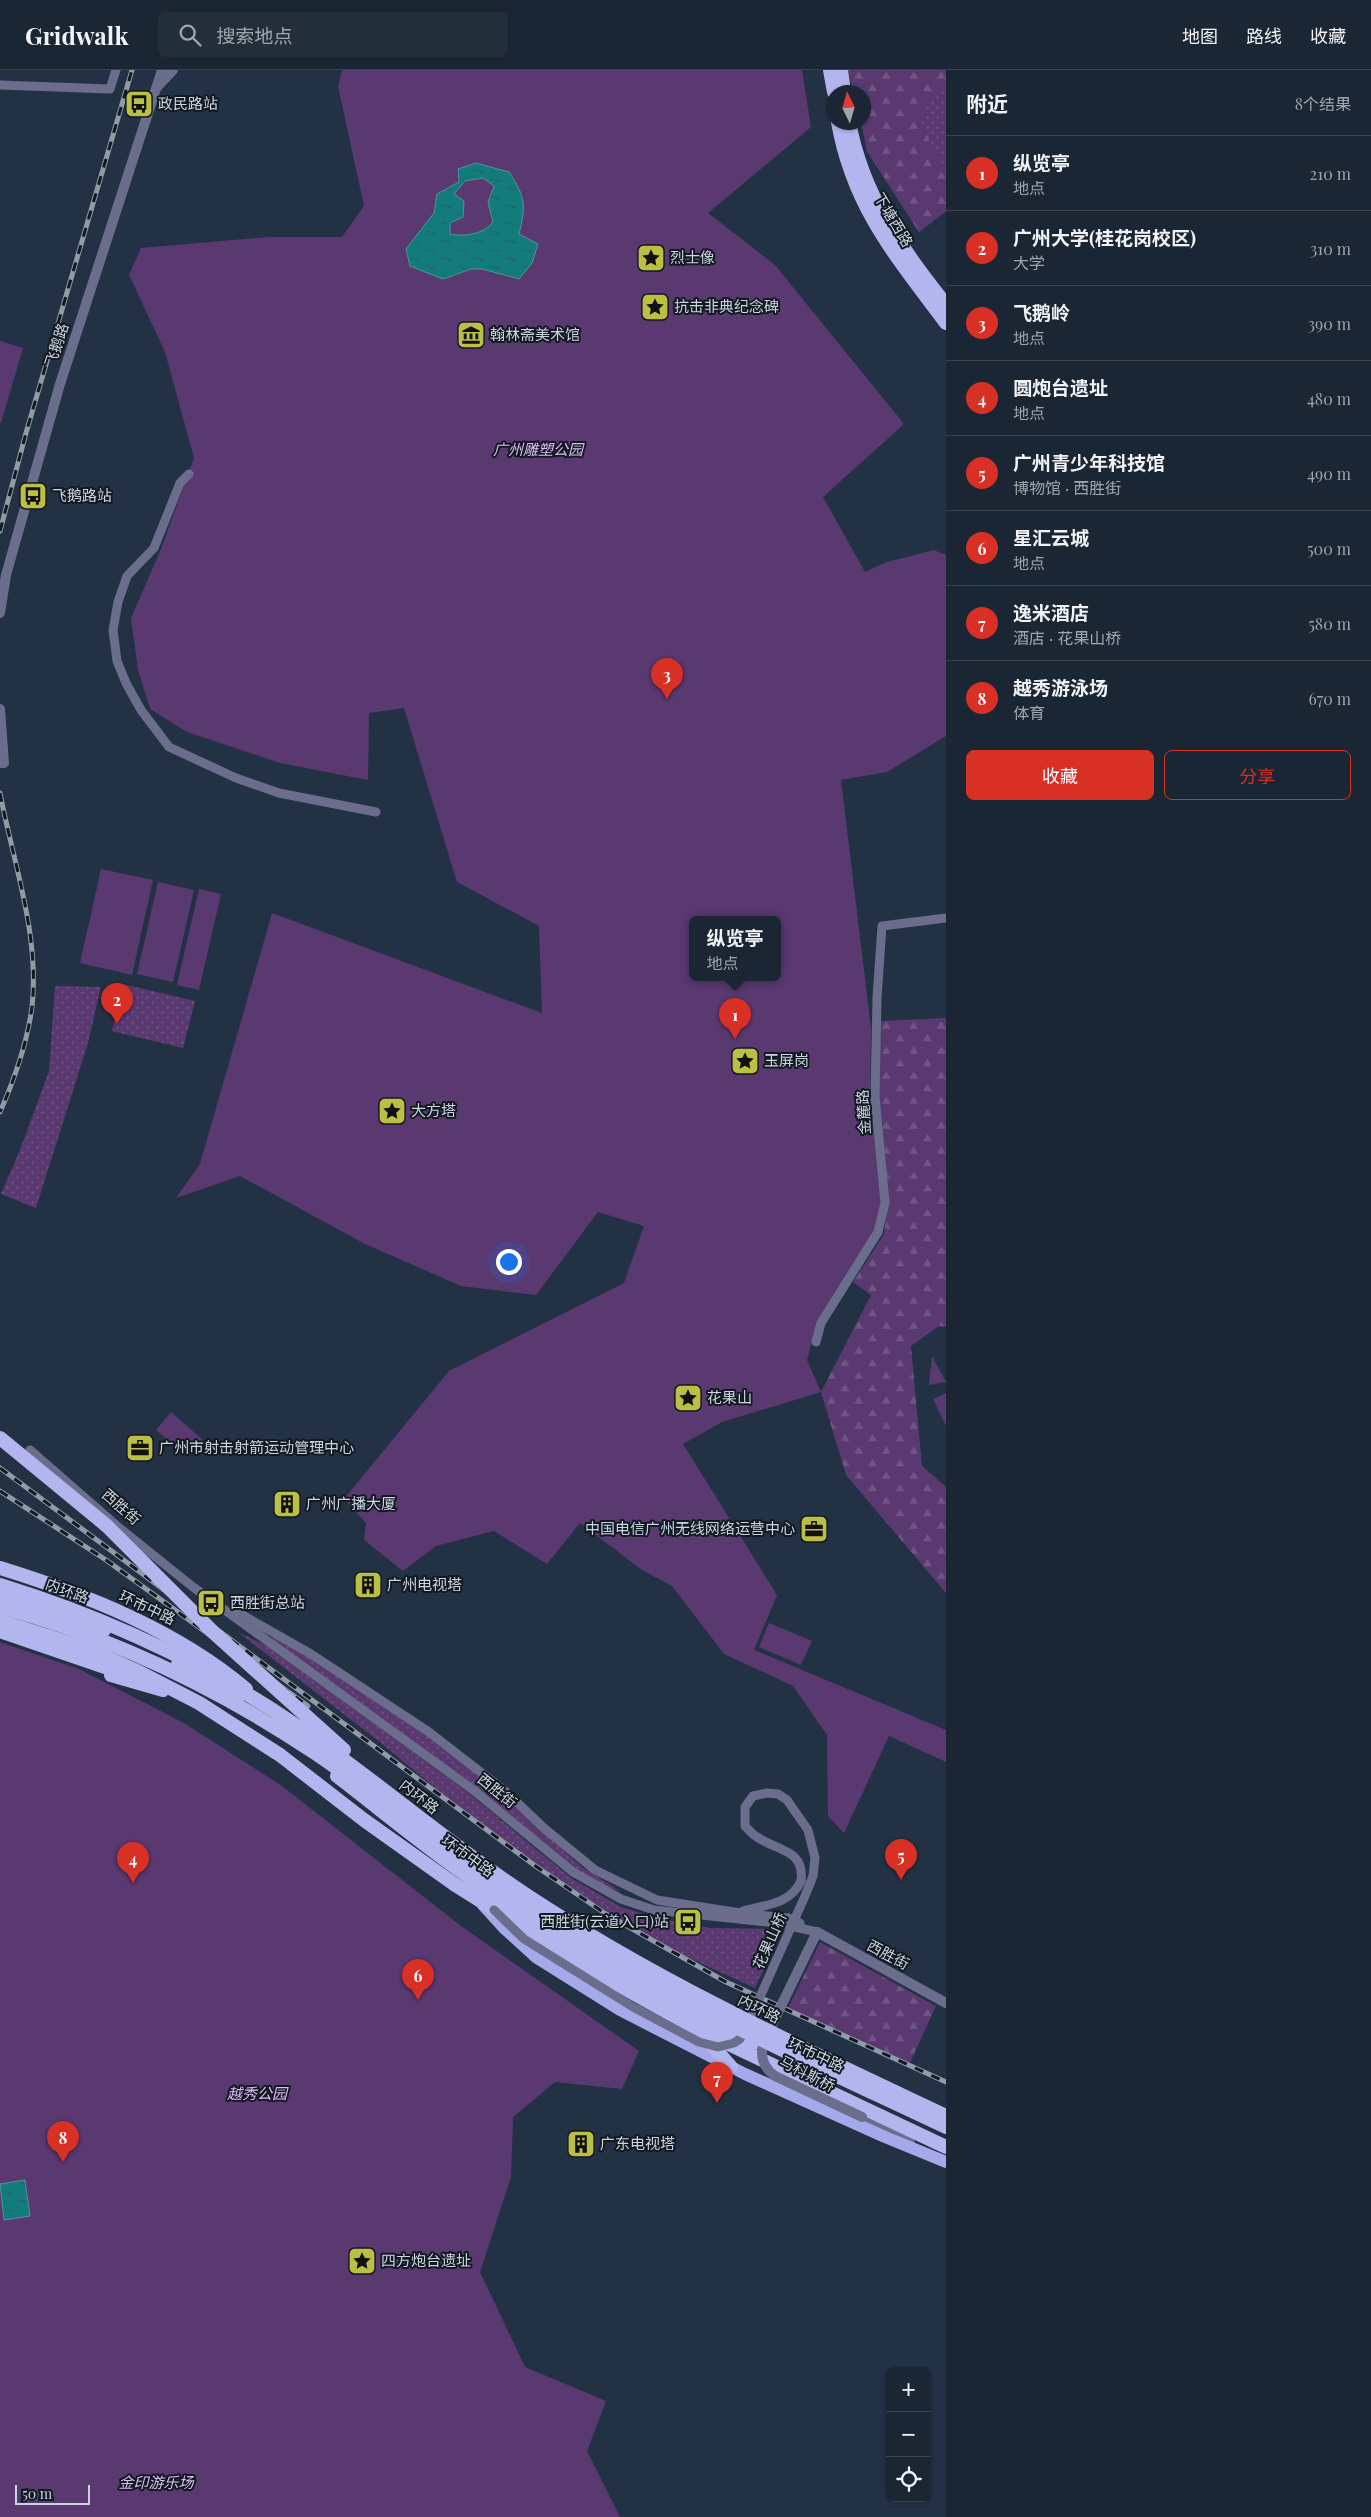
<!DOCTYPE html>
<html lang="zh">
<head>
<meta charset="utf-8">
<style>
	body { margin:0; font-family:"Playfair Display","Noto Sans SC",serif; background:#232e3b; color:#f1f3f6 }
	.controls { position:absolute; right:15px; bottom:15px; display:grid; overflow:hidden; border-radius:8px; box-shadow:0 1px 4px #0004 }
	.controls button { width:45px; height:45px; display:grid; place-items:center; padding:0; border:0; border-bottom:1px solid #38434e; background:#1a2633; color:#f1f3f6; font:25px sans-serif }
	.compass { position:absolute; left:826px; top:15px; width:45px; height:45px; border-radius:50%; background:#1a2633; box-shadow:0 1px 4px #0004; rotate:355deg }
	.scale { position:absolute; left:15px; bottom:12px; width:75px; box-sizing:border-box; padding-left:5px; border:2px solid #cbd5e0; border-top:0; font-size:14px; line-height:18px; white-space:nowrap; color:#cbd5e0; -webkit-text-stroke:4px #121921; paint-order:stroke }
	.you { position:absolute; left:508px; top:1191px; width:18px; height:18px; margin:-12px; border:4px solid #fff; border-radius:50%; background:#1a73e8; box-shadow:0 0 0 8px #1a73e833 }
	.badge { display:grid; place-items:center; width:32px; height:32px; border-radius:50%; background:#d93025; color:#fff; font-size:16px; font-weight:700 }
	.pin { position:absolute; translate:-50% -41px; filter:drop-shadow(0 1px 2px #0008) }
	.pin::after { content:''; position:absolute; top:26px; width:18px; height:15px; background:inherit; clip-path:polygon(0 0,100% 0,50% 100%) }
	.popup { position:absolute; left:689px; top:846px; width:92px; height:65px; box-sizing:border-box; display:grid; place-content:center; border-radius:8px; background:#1a2633; filter:drop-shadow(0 1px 4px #0005); font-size:16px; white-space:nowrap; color:#9fa5ac }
	.popup b { font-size:19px; color:#f1f3f6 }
	.popup::after { content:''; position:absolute; left:50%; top:100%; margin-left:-10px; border:10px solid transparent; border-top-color:#1a2633 }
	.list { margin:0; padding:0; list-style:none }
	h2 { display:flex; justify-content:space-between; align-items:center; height:65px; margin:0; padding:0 20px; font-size:21px }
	h2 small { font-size:16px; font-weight:400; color:#9fa5ac }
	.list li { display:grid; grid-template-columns:32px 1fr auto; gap:15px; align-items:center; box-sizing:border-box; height:75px; padding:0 20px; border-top:1px solid #38434e }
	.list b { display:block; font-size:19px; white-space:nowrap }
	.list p { margin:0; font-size:16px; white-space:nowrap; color:#9fa5ac }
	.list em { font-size:16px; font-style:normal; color:#9fa5ac }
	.actions { display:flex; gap:10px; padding:15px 20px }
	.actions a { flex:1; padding:11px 0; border:1px solid #d93025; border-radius:8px; text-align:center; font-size:18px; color:#d93025 }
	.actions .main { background:#d93025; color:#fff }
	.icon { flex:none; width:28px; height:28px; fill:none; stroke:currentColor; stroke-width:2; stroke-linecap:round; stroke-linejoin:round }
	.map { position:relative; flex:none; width:946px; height:2447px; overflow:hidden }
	header { display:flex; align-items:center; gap:30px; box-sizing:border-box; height:70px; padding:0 25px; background:#1a2633; border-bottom:1px solid #38434e }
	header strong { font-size:24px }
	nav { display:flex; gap:28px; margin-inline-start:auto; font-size:18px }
	.search { width:350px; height:45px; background:#232e3b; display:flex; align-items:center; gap:12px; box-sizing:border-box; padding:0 18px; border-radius:8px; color:#9fa5ac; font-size:19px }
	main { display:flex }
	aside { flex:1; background:#1a2633 }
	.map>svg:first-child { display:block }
</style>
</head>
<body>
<header>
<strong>Gridwalk</strong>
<div class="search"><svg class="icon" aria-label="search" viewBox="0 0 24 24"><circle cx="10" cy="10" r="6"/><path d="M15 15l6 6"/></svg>搜索地点</div>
<nav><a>地图</a><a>路线</a><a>收藏</a></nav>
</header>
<main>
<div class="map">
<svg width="946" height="2447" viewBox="0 0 946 2447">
	<defs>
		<pattern id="grass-dots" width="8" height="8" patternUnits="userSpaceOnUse" patternTransform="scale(1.25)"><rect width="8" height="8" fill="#593970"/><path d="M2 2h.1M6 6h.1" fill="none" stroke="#705584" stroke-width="1.8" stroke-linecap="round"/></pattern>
		<pattern id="forest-firs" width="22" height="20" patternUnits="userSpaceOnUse" patternTransform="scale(1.25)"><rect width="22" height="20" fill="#593970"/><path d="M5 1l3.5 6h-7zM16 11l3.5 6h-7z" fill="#705584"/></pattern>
		<pattern id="water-ripples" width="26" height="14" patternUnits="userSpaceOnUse" patternTransform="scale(1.25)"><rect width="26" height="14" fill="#147b7c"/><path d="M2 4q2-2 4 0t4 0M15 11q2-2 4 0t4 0" fill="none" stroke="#246365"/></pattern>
	</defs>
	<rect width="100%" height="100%" fill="#223244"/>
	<g fill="url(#grass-dots)">
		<polygon points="927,0 946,0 946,141 919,162 867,81"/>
		<polygon points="123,914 195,931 183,978 112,961"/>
		<polygon points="55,916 101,917 88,973 36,1138 1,1124 20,1080 49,1001"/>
		<polygon points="238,1562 267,1576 465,1720 571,1808 621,1837 656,1848 710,1858 782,1859 755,1918 652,1871 524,1786 465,1743 381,1673"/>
		<polygon points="272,1568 276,1568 371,1625 442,1674 498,1721 582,1797 622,1822 603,1815 574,1798 272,1571"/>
	</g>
	<g fill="url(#forest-firs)">
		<polygon points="848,0 946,0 946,20 933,26 920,48 932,77 946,99 946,141 919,162 867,81 861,53 864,52 864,22 853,22"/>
		<polygon points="946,948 946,1257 939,1256 911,1276 922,1396 946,1417 946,1523 846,1405 821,1322 871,1225 853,1212 884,1164 888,1134 878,1027 881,951"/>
		<polygon points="820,1872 936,1936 909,1995 786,1942"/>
	</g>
	<g fill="#593970" fill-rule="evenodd">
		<path d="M342 0H802L811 57 708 143 775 195 904 354 823 427 865 502 887 492 934 480 946 485V666L887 702 841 710 871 958 870 1026 882 1132 876 1162 817 1253 807 1290 821 1322 722 1352 683 1374 777 1525 754 1580 946 1660V1692L889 1666 844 1763 828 1746 827 1665 793 1616 724 1584 672 1516 642 1500 580 1453 547 1494 494 1461 436 1476 403 1501 364 1470 366 1453 344 1429 449 1301 624 1213 644 1156 598 1142 536 1225 461 1216 365 1174 240 1106 176 1128 200 1094 272 843 542 943 539 856 457 812 404 638 369 643 368 710 280 693 187 662 150 639 138 600 131 548 161 479 194 388 165 282 129 205 141 178 269 167H342L364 136 338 16ZM692 850H778V908H692Z"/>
		<polygon points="0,271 23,278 1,353 0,352"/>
		<polygon points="101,799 153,810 132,905 80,893"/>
		<polygon points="158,812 194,820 173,912 137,904"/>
		<polygon points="199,819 221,824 199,920 177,915"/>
		<polygon points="932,1286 946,1312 929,1315"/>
		<polygon points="946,1323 946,1356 933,1329"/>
		<polygon points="171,1342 203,1370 188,1387 156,1360"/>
		<polygon points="769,1553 812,1571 801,1595 759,1577"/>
		<polygon points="0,1572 79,1599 184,1653 282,1716 461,1856 639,1981 622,2019 555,2012 513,2047 511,2107 480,2202 525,2297 606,2331 587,2381 620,2447 0,2447"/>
	</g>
	<g fill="url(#water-ripples)" stroke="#4b969a" fill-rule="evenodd">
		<path d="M476 93 509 102C526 128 526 135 519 164L538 174 532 193 519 209 482 199H471L443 209 410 196 406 179 434 143 437 124 459 112 458 99ZM483 108 494 116 488 132 493 152C484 164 465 167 450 164V153L463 147 464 131 454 124 465 111Z"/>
		<polygon points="25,2110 30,2146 4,2150 0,2114"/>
	</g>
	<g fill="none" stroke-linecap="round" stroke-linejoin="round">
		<g stroke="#6b6d8c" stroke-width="9">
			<polyline points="0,15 110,19 116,0"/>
			<polyline points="189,404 180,413 154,478 127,506 118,532 113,560 117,591 126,613 141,640 169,677 236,708 279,723 376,742"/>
			<polyline points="816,1272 821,1253 878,1162 885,1133 875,1027 877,928 882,856 946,848"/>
			<polyline points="30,1380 117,1456 193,1517 472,1719 573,1802 621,1829 654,1840 777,1853 817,1862"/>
			<polyline points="237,1542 311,1584 429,1662 505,1721 544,1758 595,1800 657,1830 747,1844 789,1848 800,1853"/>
			<path d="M743 1841C765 1835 791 1834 801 1811"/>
		</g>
		<g stroke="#6b6d8c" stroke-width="10">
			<polyline points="157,17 173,0"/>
			<polyline points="0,543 6,505 60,314 162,0"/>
			<polyline points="0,639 4,693 0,693"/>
			<polyline points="817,1862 946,1933"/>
			<polyline points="862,2047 910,2072"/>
		</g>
		<polyline stroke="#a5a9e9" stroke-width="12" points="483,1835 504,1858 537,1888 620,1940 745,2004 885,2067 946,2092"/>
		<g stroke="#b3b6ee" stroke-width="14">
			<polyline points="830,0 834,22"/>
			<polyline points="841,0 844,22"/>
			<path d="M838 52C853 137 896 186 946 253"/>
			<path d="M849 52C863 127 901 177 946 235"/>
			<path d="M0 1498C87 1525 176 1560 246 1619"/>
			<polyline points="0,1525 104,1560"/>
			<polyline points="0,1551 88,1579 139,1602 199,1633 280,1685 364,1750 454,1814 577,1892 701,1961 946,2077"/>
			<polyline points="0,1561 122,1603"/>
			<polyline points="178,1594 237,1629"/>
			<polyline points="111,1605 163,1620"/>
			<path d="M337 1706C380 1739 422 1774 466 1805 557 1870 653 1926 754 1973"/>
			<polyline points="706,1968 731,1997"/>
		</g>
		<defs>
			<g id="rail">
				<polyline points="0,461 26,363 132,0"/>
				<path d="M0 723C13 792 40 865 32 937 27 974 15 1008 0 1042"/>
				<polyline points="0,1398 534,1795 606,1844 726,1912 946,2012"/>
				<polyline points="0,1421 106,1490 308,1636"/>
			</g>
		</defs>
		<use href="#rail" stroke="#8f9ba8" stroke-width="5"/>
		<use href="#rail" stroke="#121921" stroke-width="3" stroke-dasharray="9" stroke-linecap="butt"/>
		<path stroke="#6b6d8c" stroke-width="9" d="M494 1840 524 1869 633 1937 699 1972 718 1977 734 1973 740 1969 751 1947 805 1826 813 1806 815 1788 808 1760 787 1730 778 1724 767 1723 753 1726 745 1737V1756C749 1760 753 1765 757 1767 777 1781 805 1779 801 1811"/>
		<path stroke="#6b6d8c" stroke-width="10" d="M817 1862 765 1969C759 1984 762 1997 775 2006L862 2047"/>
		<g stroke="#b3b6ee" stroke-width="14">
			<polyline points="0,1368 107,1456 213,1562 344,1680"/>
			<path d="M0 1515C103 1547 202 1592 291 1652 371 1706 444 1771 525 1824 658 1912 802 1978 946 2046"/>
			<path d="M0 1537C112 1567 219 1619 315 1683 396 1738 472 1801 554 1855 678 1935 813 1994 946 2057"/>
		</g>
	</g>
	<defs>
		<symbol id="bus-square" viewBox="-11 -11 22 22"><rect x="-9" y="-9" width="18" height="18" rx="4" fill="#bbc044" stroke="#121921"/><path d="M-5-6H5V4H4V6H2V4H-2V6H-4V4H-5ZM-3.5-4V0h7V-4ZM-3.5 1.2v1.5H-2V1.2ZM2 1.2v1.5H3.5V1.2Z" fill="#111"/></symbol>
		<symbol id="sight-square" viewBox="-11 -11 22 22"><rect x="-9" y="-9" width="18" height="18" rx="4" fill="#bbc044" stroke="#121921"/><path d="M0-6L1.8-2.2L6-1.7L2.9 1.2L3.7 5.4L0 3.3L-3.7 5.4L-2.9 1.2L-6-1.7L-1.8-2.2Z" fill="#111"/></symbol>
		<symbol id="museum-square" viewBox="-11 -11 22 22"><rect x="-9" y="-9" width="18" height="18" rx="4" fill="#bbc044" stroke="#121921"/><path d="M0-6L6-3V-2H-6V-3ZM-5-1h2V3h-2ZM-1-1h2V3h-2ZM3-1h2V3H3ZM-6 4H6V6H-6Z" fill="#111"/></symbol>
		<symbol id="office-square" viewBox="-11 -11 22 22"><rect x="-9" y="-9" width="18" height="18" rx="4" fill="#bbc044" stroke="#121921"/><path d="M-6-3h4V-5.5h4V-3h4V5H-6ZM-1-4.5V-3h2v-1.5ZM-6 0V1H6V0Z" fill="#111"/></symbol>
		<symbol id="building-square" viewBox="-11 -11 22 22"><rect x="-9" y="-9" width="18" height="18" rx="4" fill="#bbc044" stroke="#121921"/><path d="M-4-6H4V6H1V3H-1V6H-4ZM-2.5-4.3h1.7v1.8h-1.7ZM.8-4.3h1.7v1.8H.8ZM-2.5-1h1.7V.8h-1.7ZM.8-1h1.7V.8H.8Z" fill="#111"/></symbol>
	</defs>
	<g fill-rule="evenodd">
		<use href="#bus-square" x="123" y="18" width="32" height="32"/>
		<use href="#sight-square" x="635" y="172" width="32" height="32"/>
		<use href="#sight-square" x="639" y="221" width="32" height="32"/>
		<use href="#museum-square" x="455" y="249" width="32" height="32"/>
		<use href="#bus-square" x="17" y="410" width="32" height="32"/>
		<use href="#sight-square" x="729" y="975" width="32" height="32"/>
		<use href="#sight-square" x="376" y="1025" width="32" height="32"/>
		<use href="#sight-square" x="672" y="1312" width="32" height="32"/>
		<use href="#office-square" x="124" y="1362" width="32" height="32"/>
		<use href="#building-square" x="271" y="1418" width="32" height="32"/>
		<use href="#office-square" x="798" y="1443" width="32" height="32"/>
		<use href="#building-square" x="352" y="1499" width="32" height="32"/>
		<use href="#bus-square" x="195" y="1517" width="32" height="32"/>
		<use href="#bus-square" x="672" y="1836" width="32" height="32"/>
		<use href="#building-square" x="565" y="2058" width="32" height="32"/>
		<use href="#sight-square" x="346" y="2175" width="32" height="32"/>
	</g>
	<g text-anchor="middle" stroke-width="4" stroke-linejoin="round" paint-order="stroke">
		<g font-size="15" fill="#cbd5e0" stroke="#121921" text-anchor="start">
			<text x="158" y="39">政民路站</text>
			<text x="670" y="193">烈士像</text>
			<text x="674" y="242">抗击非典纪念碑</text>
			<text x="490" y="270">翰林斋美术馆</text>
			<text x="52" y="431">飞鹅路站</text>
			<text x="764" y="996">玉屏岗</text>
			<text x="411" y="1046">大方塔</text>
			<text x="707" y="1333">花果山</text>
			<text x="159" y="1383">广州市射击射箭运动管理中心</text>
			<text x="306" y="1439">广州广播大厦</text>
			<text x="795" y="1464" text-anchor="end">中国电信广州无线网络运营中心</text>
			<text x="387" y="1520">广州电视塔</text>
			<text x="230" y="1538">西胜街总站</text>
			<text x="669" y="1857" text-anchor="end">西胜街(云道入口)站</text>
			<text x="600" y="2079">广东电视塔</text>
			<text x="381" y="2196">四方炮台遗址</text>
		</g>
		<g font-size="15" fill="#cbd5e0" stroke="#121921">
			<text transform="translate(893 150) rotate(59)" y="5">下塘西路</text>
			<text transform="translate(57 275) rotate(-72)" y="5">飞鹅路</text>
			<text transform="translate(864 1042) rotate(-93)" y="5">金麓路</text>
			<text transform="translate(121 1437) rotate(41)" y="5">西胜街</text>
			<text transform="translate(67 1521) rotate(20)" y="5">内环路</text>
			<text transform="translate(147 1538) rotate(25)" y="5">环市中路</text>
			<text transform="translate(497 1721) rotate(39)" y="5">西胜街</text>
			<text transform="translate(419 1727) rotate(38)" y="5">内环路</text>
			<text transform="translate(468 1786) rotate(36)" y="5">环市中路</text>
			<text transform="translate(770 1871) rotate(-66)" y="5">花果山桥</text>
			<text transform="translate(888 1885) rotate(28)" y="5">西胜街</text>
			<text transform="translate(759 1939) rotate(26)" y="5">内环路</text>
			<text transform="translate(816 1985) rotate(25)" y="5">环市中路</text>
			<text transform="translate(807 2004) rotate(27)" y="5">马科斯桥</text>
		</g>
		<g font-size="15" font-style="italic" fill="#dcbdf4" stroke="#121921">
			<text x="538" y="385">广州雕塑公园</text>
			<text x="257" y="2029">越秀公园</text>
			<text x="156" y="2418">金印游乐场</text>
		</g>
	</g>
</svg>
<div class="controls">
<button>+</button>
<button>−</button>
<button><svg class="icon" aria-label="locate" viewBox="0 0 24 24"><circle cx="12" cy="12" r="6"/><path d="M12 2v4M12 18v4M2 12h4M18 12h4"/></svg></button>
</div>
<svg class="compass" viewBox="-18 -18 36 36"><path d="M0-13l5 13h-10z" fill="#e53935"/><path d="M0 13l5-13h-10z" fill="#9fa5ac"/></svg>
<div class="scale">50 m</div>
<div class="you"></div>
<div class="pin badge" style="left:735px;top:969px">1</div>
<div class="popup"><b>纵览亭</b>地点</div>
<div class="pin badge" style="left:117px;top:954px">2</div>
<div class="pin badge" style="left:667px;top:629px">3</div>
<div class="pin badge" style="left:133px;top:1813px">4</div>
<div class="pin badge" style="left:901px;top:1810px">5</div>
<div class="pin badge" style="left:418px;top:1930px">6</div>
<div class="pin badge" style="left:717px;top:2033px">7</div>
<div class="pin badge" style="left:63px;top:2092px">8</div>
</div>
<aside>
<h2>附近<small>8个结果</small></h2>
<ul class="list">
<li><span class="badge">1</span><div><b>纵览亭</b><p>地点</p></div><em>210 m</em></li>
<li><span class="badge">2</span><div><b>广州大学(桂花岗校区)</b><p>大学</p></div><em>310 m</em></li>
<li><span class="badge">3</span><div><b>飞鹅岭</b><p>地点</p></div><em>390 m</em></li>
<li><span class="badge">4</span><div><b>圆炮台遗址</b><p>地点</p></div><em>480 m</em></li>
<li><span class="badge">5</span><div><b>广州青少年科技馆</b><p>博物馆 · 西胜街</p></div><em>490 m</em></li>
<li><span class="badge">6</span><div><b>星汇云城</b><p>地点</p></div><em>500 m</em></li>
<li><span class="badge">7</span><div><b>逸米酒店</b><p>酒店 · 花果山桥</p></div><em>580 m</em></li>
<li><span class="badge">8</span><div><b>越秀游泳场</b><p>体育</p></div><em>670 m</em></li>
</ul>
<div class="actions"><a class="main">收藏</a><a>分享</a></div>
</aside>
</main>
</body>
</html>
